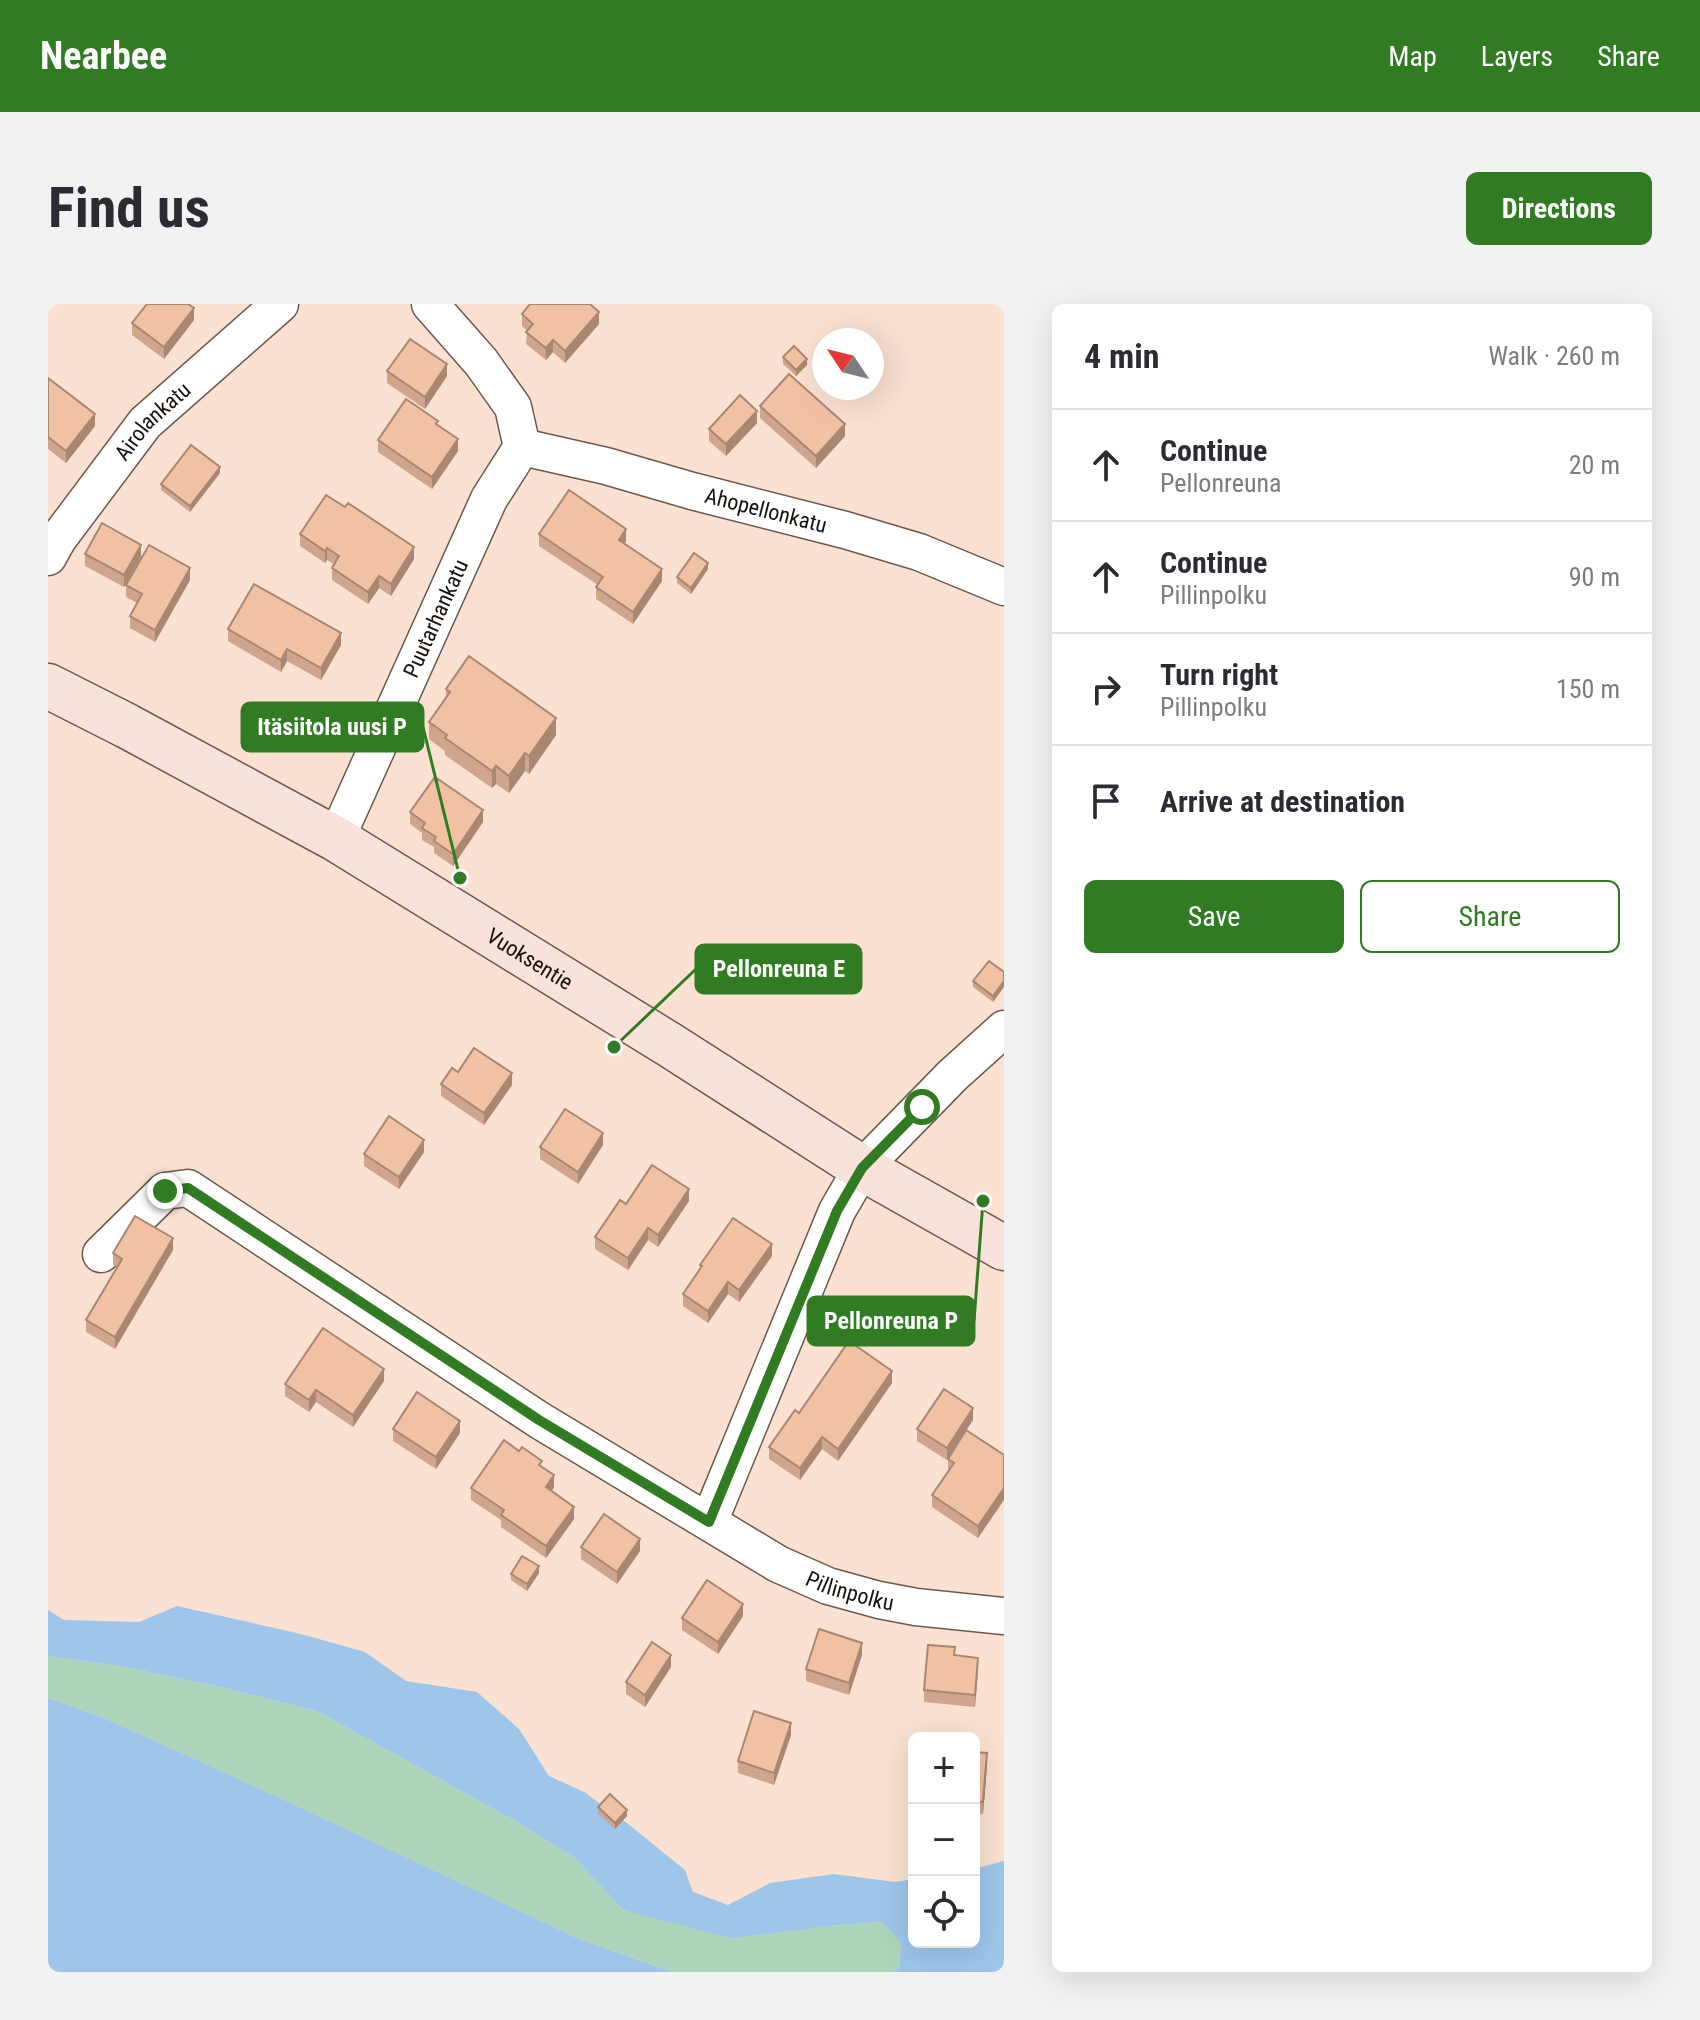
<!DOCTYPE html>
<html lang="en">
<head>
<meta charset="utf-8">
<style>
	body { margin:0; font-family:"Roboto Condensed",sans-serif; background:#f2f2f3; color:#2b2b33 }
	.controls { position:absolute; right:24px; bottom:24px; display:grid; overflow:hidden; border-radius:12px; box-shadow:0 8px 32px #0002 }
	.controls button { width:72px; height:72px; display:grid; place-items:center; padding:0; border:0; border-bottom:2px solid #e1e1e2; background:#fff; color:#2b2b33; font:40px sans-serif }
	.compass { position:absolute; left:764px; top:24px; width:72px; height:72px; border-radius:50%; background:#fff; box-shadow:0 8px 32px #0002; rotate:305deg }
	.stop { position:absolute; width:24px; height:24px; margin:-18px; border:6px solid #317c23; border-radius:50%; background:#fff }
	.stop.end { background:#317c23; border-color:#fff; box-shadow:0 2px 8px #0008 }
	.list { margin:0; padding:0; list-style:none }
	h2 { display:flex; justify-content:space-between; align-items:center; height:104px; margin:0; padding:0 32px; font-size:34px }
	h2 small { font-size:26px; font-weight:400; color:#7c7c81 }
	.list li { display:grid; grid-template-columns:52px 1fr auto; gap:24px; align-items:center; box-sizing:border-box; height:112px; padding:0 32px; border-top:2px solid #e1e1e2 }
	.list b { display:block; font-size:30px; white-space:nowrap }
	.list p { margin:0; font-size:26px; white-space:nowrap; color:#7c7c81 }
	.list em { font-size:26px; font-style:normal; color:#7c7c81 }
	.actions { display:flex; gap:16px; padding:24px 32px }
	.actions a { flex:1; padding:18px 0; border:2px solid #317c23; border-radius:12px; text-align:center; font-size:28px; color:#317c23 }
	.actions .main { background:#317c23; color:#fff }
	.icon { flex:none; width:44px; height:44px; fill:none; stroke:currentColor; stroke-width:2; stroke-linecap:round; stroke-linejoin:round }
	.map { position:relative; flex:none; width:956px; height:1668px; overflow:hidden; border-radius:12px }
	header { display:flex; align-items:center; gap:48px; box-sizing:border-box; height:112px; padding:0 40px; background:#317c23; color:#fff }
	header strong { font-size:38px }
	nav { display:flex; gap:44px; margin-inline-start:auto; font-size:28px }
	.intro { display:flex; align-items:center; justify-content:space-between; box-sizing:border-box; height:192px; padding:0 48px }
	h1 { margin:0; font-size:56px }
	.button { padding:20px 36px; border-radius:12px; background:#317c23; color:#fff; font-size:28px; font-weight:700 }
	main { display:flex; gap:48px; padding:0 48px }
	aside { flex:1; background:#fff; border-radius:12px; box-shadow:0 8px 32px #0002 }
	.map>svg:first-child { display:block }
</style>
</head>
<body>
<header>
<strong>Nearbee</strong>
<nav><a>Map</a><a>Layers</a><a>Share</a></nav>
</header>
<div class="intro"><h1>Find us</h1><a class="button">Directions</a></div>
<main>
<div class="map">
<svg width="956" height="1668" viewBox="0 0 956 1668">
	<rect width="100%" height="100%" fill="#fae1d2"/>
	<polygon fill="#aed5bb" points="0,1352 72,1362 168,1382 269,1407 464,1515 527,1554 575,1606 782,1622 834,1618 853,1639 851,1664 843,1668 625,1668 531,1635 54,1413 0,1394"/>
	<g fill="#9ec6eb">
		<polygon points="129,1302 253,1330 317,1348 358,1377 429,1388 471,1425 501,1472 536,1488 579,1519 637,1566 645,1588 680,1601 722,1579 786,1570 847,1578 866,1575 866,1638 926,1638 926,1565 956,1557 956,1668 843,1668 851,1664 853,1639 834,1618 782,1622 683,1634 575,1606 527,1554 464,1515 269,1407 168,1382 72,1362 0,1352 0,1306 16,1316 91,1318"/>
		<polygon points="0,1394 54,1413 229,1493 531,1635 625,1668 0,1668"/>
	</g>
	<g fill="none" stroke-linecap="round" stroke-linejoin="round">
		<defs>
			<g id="street">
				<polyline points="382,0 433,58 465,103 474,143"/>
				<path id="s1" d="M474 143 558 162 644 187 797 226 871 248 956 283"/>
				<path id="s2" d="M0 253 10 235 97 119 232 0"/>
				<path id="s3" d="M288 535 441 195 474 143"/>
				<path id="s4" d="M53 950 117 887 140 884 491 1116 730 1260 780 1282 831 1296 868 1303 956 1312"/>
				<polyline points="661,1218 789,907 814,864 905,771 956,725"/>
			</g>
			<g id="secondary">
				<path id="s5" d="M0 382 79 422 288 535 622 741 814 864 956 944"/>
			</g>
		</defs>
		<use href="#street" stroke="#6e594c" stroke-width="39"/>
		<use href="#secondary" stroke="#6e594c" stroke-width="47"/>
		<use href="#street" stroke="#fff" stroke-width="36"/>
		<use href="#secondary" stroke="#f8e2db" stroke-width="44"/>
	</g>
	<g fill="#cfa68d">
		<polygon points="474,10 551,20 517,59 505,48 498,56 478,40 479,27 474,22"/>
		<polygon points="146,16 116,55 84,31 84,19"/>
		<polygon points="735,53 759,61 748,72 735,60"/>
		<polygon points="339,67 399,72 377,105 339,79"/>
		<polygon points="0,74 47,122 18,159 0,145"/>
		<polygon points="712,102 797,132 768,164 712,114"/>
		<polygon points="709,119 678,152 661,137 661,125"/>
		<polygon points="390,122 410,147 384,185 330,148 330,136"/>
		<polygon points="172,169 142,208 113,186 113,180"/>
		<polygon points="252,230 366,255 343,292 331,284 320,300 284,276 284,264 286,260 279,256 277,259 252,242"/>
		<polygon points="491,230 578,237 576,240 614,277 585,320 548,295 548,283 550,281 491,242"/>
		<polygon points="37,250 93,253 76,283 37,262"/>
		<polygon points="660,265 643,290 629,279 629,273"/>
		<polygon points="142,276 107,338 82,324 82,312 89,299 78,293 78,281"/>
		<polygon points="180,325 293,341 273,376 239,357 233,368 180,337"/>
		<polygon points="398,385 508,431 481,470 477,467 461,489 448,480 444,484 397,451 397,447 381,435 381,418 398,393"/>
		<polygon points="362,508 435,518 405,562 386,549 386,543 374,536 374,529 362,520"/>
		<polygon points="956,668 945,698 925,683 925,677"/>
		<polygon points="410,768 464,781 436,821 393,792 393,780"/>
		<polygon points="555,841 530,880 492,855 492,843"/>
		<polygon points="376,848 351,885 316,862 316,850"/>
		<polygon points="641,897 610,943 600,936 580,966 547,945 547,933 578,900"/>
		<polygon points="125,946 67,1045 38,1028 38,1016 69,963 65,961 65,949"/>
		<polygon points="724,952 691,998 680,990 660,1019 635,1002 635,990 652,965 652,961"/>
		<polygon points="336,1077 305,1123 268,1098 261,1108 237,1092 237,1080"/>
		<polygon points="844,1079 790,1157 774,1145 752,1176 721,1155 721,1143 751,1109"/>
		<polygon points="925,1116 918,1126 956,1151 930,1234 884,1203 884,1191 900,1167 900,1155 899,1156 869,1137 869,1125"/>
		<polygon points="345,1125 412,1129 388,1165 345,1137"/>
		<polygon points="494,1163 506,1183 504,1187 526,1215 498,1254 453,1223 453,1216 423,1196 423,1184"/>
		<polygon points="533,1243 592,1247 569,1280 533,1255"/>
		<polygon points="491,1269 479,1287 463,1276 463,1270"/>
		<polygon points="695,1312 670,1350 634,1326 634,1314"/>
		<polygon points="814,1351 801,1391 758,1377 758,1365"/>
		<polygon points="907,1351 930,1366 927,1403 876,1398 876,1386"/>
		<polygon points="623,1363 597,1403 578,1390 578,1378"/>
		<polygon points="743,1431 726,1481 690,1469 690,1457"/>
		<polygon points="926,1448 939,1461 935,1510 926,1509"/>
		<polygon points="550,1503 579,1512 567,1525 550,1509"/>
	</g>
	<g fill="#a98773">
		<polygon points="146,4 146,16 116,55 116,43"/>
		<polygon points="551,8 551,20 517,59 517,47"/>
		<polygon points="505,36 505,48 498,56 498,44"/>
		<polygon points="759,55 759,61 748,72 748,66"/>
		<polygon points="399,60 399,72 377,105 377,93"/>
		<polygon points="709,107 709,119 678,152 678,140"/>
		<polygon points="47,110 47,122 18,159 18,147"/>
		<polygon points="797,120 797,132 768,164 768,152"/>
		<polygon points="410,135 410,147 384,185 384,173"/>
		<polygon points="172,163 172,169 142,208 142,202"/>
		<polygon points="578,225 578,237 571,248 571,236"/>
		<polygon points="93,241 93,253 76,283 76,271"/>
		<polygon points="366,243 366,255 343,292 343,280"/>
		<polygon points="279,244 279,256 277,259 277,247"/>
		<polygon points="660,259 660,265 643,290 643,284"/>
		<polygon points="142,264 142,276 107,338 107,326"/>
		<polygon points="614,265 614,277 585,320 585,308"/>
		<polygon points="331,272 331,284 320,300 320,288"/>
		<polygon points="293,329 293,341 273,376 273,364"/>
		<polygon points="239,345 239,357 233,368 233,356"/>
		<polygon points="508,414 508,431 481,470 481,452"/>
		<polygon points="477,449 477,467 461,489 461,472"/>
		<polygon points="448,462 448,480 444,484 444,467"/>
		<polygon points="435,506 435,518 405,562 405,550"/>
		<polygon points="956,677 956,683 945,698 945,692"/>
		<polygon points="464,769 464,781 436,821 436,809"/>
		<polygon points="555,829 555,841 530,880 530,868"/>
		<polygon points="376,836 376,848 351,885 351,873"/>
		<polygon points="641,885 641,897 610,943 610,931"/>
		<polygon points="600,924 600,936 580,966 580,954"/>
		<polygon points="125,934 125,946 67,1045 67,1033"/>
		<polygon points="724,940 724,952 691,998 691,986"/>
		<polygon points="680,978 680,990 660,1019 660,1007"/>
		<polygon points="336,1065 336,1077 305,1123 305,1111"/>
		<polygon points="844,1067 844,1079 790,1157 790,1145"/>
		<polygon points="268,1086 268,1098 261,1108 261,1096"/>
		<polygon points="925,1104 925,1116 899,1156 899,1144"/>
		<polygon points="412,1117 412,1129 388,1165 388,1153"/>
		<polygon points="774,1133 774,1145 752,1176 752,1164"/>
		<polygon points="506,1171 506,1183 498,1195 498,1183"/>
		<polygon points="956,1184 956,1196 930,1234 930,1222"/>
		<polygon points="526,1203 526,1215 498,1254 498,1242"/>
		<polygon points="592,1235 592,1247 569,1280 569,1268"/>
		<polygon points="491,1262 491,1269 479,1287 479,1280"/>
		<polygon points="695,1300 695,1312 670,1350 670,1338"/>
		<polygon points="814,1339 814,1351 801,1391 801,1379"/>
		<polygon points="623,1351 623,1363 597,1403 597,1391"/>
		<polygon points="930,1354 930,1366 927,1403 927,1391"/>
		<polygon points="743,1419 743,1431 726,1481 726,1469"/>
		<polygon points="939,1449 939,1461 935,1510 935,1498"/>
		<polygon points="579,1506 579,1512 567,1525 567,1519"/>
	</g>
	<g fill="#f1c1a4" stroke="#a98773" stroke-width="2">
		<polygon points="99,0 140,0 146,4 116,43 84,19"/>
		<polygon points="482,0 542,0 551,8 517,47 505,36 498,44 478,28 485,20 474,10"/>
		<polygon points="362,35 399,60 377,93 339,67"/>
		<polygon points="746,42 759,55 748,66 735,53"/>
		<polygon points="741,70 797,120 768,152 712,102"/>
		<polygon points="0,74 47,110 18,147 0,133"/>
		<polygon points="692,91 709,107 678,140 661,125"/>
		<polygon points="358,95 390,117 388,120 410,135 384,173 330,136"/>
		<polygon points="143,141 172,163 142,202 113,180"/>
		<polygon points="521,186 578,225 571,236 614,265 585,308 548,283 555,273 491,230"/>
		<polygon points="278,191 297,203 300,199 366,243 343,280 331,272 320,288 284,264 291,252 279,244 277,247 252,230"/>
		<polygon points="54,219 93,241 76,271 37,250"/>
		<polygon points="101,241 142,264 107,326 82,312 94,290 78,281"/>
		<polygon points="646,249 660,259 643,284 629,273"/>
		<polygon points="206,280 293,329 273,364 239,345 233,356 180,325"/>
		<polygon points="421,352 508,414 481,452 477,449 461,472 448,462 444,467 397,434 399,431 381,418 402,388 398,385"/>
		<polygon points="387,473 435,506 405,550 386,537 388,533 374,524 377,519 362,508"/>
		<polygon points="941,657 956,668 956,677 945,692 925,677"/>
		<polygon points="426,744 464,769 436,809 393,780 404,764 410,768"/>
		<polygon points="517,805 555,829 530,868 492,843"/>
		<polygon points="341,812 376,836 351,873 316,850"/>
		<polygon points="604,861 641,885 610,931 600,924 580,954 547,933 572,896 578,900"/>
		<polygon points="87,912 125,934 67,1033 38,1016 74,955 65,949"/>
		<polygon points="685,914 724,940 691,986 680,978 660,1007 635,990 654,962 652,961"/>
		<polygon points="275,1024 336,1065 305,1111 268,1086 261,1096 237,1080"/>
		<polygon points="801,1037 844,1067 790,1145 774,1133 752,1164 721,1143 747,1106 751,1109"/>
		<polygon points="896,1085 925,1104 899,1144 869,1125"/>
		<polygon points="369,1088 412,1117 388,1153 345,1125"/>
		<polygon points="918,1126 956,1151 956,1184 930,1222 884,1191 906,1159 900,1155"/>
		<polygon points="456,1136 471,1147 474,1143 494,1157 491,1161 506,1171 498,1183 526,1203 498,1242 453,1211 456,1206 423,1184"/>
		<polygon points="556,1210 592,1235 569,1268 533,1243"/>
		<polygon points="474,1252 491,1262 479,1280 463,1270"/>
		<polygon points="659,1276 695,1300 670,1338 634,1314"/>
		<polygon points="771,1325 814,1339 801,1379 758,1365"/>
		<polygon points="604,1338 623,1351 597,1391 578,1378"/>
		<polygon points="880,1341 907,1343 906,1351 930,1354 927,1391 876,1386"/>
		<polygon points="706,1407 743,1419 726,1469 690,1457"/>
		<polygon points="926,1448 939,1449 935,1498 926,1497"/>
		<polygon points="562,1490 579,1506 567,1519 550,1503"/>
	</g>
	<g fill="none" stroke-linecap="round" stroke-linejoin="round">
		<polyline stroke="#317c23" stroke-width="10" points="117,887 140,884 491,1116 661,1218 789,907 814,864 874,803"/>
	</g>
	<g text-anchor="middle" stroke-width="6" stroke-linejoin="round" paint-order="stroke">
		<g font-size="22" fill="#19110c" stroke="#fff">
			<text dy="8" stroke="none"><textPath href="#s2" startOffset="172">Airolankatu</textPath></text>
			<text dy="8" stroke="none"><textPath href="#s1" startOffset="252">Ahopellonkatu</textPath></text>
			<text dy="8" stroke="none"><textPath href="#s3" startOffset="242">Puutarhankatu</textPath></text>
			<text dy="8" stroke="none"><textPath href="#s5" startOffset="554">Vuoksentie</textPath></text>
			<text dy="8" stroke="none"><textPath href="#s4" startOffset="890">Pillinpolku</textPath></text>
		</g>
	</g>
	<path fill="none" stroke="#317c23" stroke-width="3" d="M412 574L375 423M566 743L648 665M935 897L926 1017"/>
	<g fill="#317c23" stroke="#fff" stroke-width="3">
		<circle cx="412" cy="574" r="8"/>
		<circle cx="566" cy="743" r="8"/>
		<circle cx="935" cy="897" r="8"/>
	</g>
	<g fill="#317c23" stroke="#317c23" stroke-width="3">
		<rect x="194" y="399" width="181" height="48" rx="8"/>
		<rect x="648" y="641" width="165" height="48" rx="8"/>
		<rect x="760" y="993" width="166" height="48" rx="8"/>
	</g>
	<g font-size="24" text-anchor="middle" font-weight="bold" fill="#fff">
		<text x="284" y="431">Itäsiitola uusi P</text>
		<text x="731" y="673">Pellonreuna E</text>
		<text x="843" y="1025">Pellonreuna P</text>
	</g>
</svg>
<div class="controls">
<button>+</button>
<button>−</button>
<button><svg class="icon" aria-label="locate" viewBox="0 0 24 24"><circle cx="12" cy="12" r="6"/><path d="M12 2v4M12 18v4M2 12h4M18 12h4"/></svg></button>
</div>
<svg class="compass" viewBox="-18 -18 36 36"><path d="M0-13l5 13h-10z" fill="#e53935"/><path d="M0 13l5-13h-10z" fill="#7c7c81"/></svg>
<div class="stop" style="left:874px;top:803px"></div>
<div class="stop end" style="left:117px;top:887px"></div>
</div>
<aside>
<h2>4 min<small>Walk · 260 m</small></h2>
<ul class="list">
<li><svg class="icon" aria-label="ahead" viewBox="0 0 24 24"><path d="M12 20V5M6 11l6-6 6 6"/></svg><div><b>Continue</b><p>Pellonreuna</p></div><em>20 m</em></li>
<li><svg class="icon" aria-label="ahead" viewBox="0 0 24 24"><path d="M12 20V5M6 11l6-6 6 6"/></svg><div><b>Continue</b><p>Pillinpolku</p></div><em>90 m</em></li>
<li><svg class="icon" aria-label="right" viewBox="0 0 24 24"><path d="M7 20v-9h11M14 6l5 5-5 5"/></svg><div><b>Turn right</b><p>Pillinpolku</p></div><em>150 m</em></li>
<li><svg class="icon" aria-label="arrive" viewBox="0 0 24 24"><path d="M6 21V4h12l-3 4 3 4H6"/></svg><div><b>Arrive at destination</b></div></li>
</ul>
<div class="actions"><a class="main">Save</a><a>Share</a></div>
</aside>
</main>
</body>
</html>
